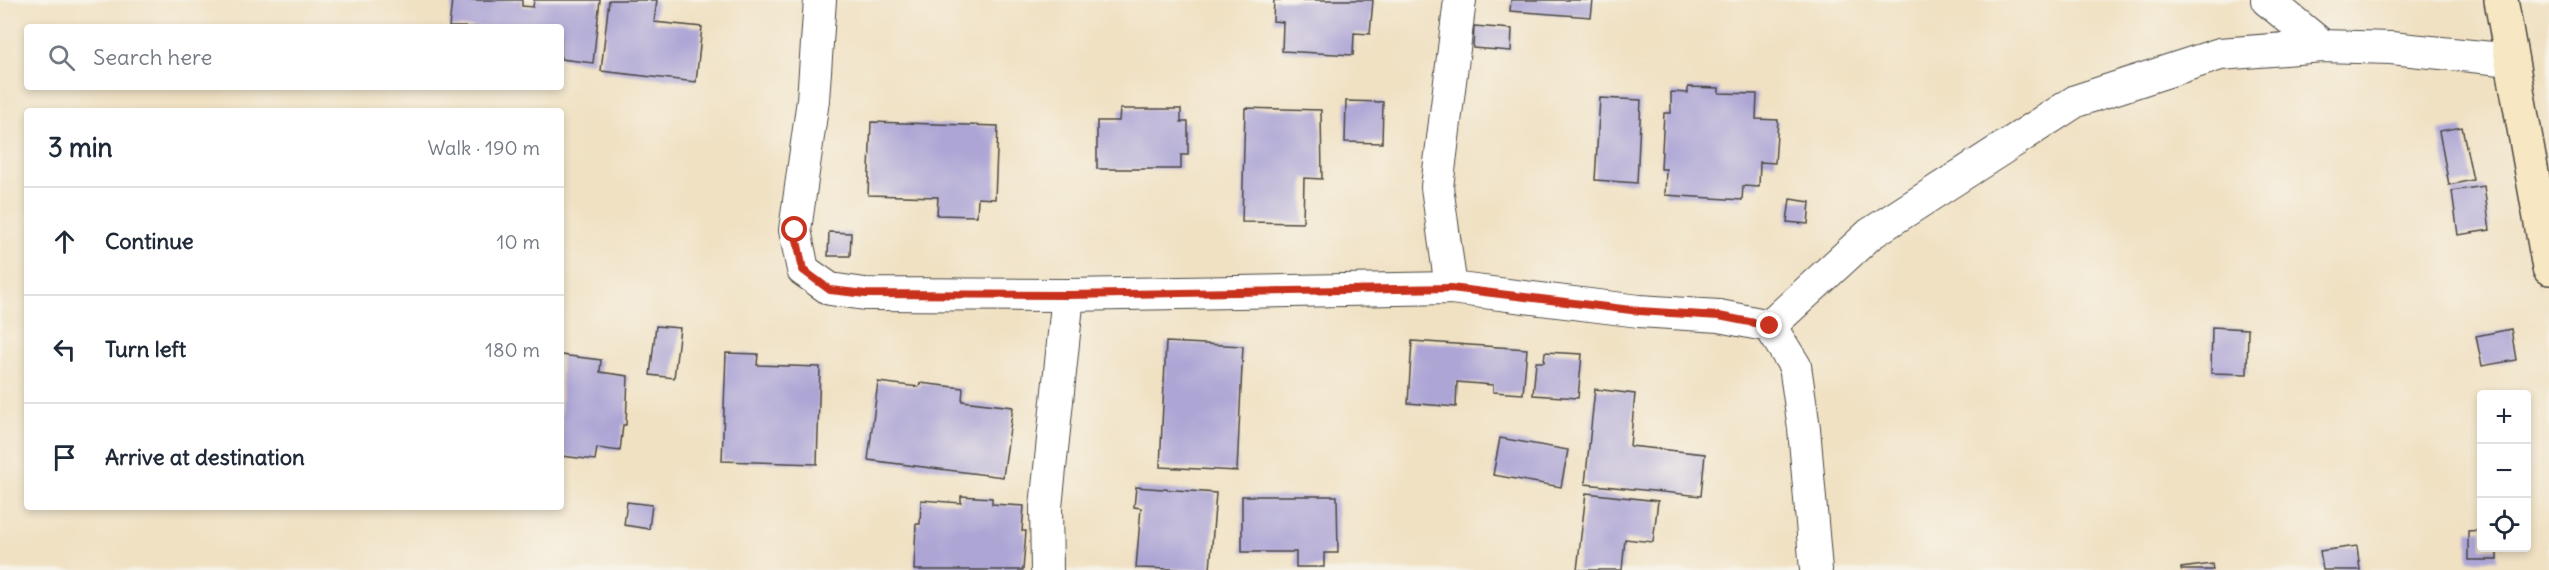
<!DOCTYPE html>
<html lang="en">
<head>
<meta charset="utf-8">
<style>
	body { margin:0; font-family:Delius,sans-serif; background:#f6f6f7; color:#1f2937 }
	.controls { position:absolute; right:18px; bottom:18px; display:grid; overflow:hidden; border-radius:6px; box-shadow:0 3px 9px #0003 }
	.controls button { width:54px; height:54px; display:grid; place-items:center; padding:0; border:0; border-bottom:2px solid #e0e1e3; background:#fff; color:#1f2937; font:30px sans-serif }
	.stop { position:absolute; width:18px; height:18px; margin:-14px; border:4px solid #c8321e; border-radius:50%; background:#fff }
	.stop.end { background:#c8321e; border-color:#fff; box-shadow:0 2px 6px #0008 }
	.list { margin:0; padding:0; list-style:none }
	h2 { display:flex; justify-content:space-between; align-items:center; height:78px; margin:0; padding:0 24px; font-size:26px }
	h2 small { font-size:20px; font-weight:400; color:#747a83 }
	.list li { display:grid; grid-template-columns:39px 1fr auto; gap:18px; align-items:center; box-sizing:border-box; height:108px; padding:0 24px; border-top:2px solid #e0e1e3 }
	.list b { display:block; font-size:22px; white-space:nowrap }
	.list em { font-size:20px; font-style:normal; color:#747a83 }
	.icon { flex:none; width:33px; height:33px; fill:none; stroke:currentColor; stroke-width:2; stroke-linecap:round; stroke-linejoin:round }
	.map { position:relative; flex:none; width:2549px; height:570px; overflow:hidden }
	.search { position:absolute; background:#fff; box-shadow:0 3px 9px #0003; left:24px; top:24px; width:540px; height:66px; display:flex; align-items:center; gap:15px; box-sizing:border-box; padding:0 21px; border-radius:6px; color:#747a83; font-size:22px }
	.panel { position:absolute; background:#fff; box-shadow:0 3px 9px #0003; left:24px; top:108px; width:540px; height:402px; border-radius:6px }
	.map>svg:first-child { display:block }
</style>
</head>
<body>
<div class="map">
<svg width="2549" height="570" viewBox="0 0 2549 570">
	<rect width="100%" height="100%" fill="#f7f3e8"/>
	<filter id="ink" filterUnits="userSpaceOnUse"><feTurbulence type="fractalNoise" baseFrequency=".0167" numOctaves="2"/><feDisplacementMap in="SourceGraphic" scale="12" xChannelSelector="R" yChannelSelector="G"/><feConvolveMatrix kernelMatrix="1 2 1 2 8 2 1 2 1" color-interpolation-filters="sRGB"/></filter>
	<filter id="wash" filterUnits="userSpaceOnUse"><feTurbulence type="fractalNoise" baseFrequency=".008" numOctaves="4" result="noise"/><feDisplacementMap in="SourceGraphic" scale="24" xChannelSelector="R" yChannelSelector="G"/><feGaussianBlur stdDeviation="1.35" result="paint"/><feColorMatrix in="noise" values="0 0 0 0 0 0 0 0 0 0 0 0 0 0 0 0 0 1.4 0 .05"/><feComposite in="paint" operator="in"/></filter>
	<g filter="url(#wash)">
		<rect width="100%" height="100%" fill="#f0e1c3"/>
		<g id="blocks">
			<g fill="#ada6d5">
				<polygon points="452,0 522,0 522,6 533,7 534,0 600,0 593,63 561,59 561,27 449,27"/>
				<polygon points="609,0 657,0 654,22 702,27 696,82 601,71"/>
				<polygon points="1274,0 1373,0 1370,34 1354,33 1353,55 1282,51 1283,22 1273,21"/>
				<polygon points="1511,0 1593,0 1591,17 1510,11"/>
				<polygon points="1474,26 1512,29 1511,51 1473,48"/>
				<polygon points="1688,87 1719,88 1719,93 1757,94 1756,119 1778,120 1775,163 1760,162 1759,187 1743,186 1742,200 1665,195 1666,169 1661,169 1664,113 1671,113 1671,92 1688,93"/>
				<polygon points="1600,98 1641,100 1637,183 1595,180"/>
				<polygon points="1346,101 1383,102 1382,143 1345,142"/>
				<polygon points="1245,108 1321,110 1322,179 1304,178 1303,223 1242,222"/>
				<polygon points="1120,109 1181,109 1181,122 1188,122 1188,155 1181,155 1181,169 1097,169 1097,121 1119,121"/>
				<polygon points="871,122 998,126 995,199 978,198 977,216 937,215 938,197 868,195"/>
				<polygon points="2462,127 2473,180 2449,185 2439,131"/>
				<polygon points="2484,186 2490,230 2458,235 2452,191"/>
				<polygon points="1790,199 1810,202 1808,224 1787,222"/>
				<polygon points="829,232 851,233 850,256 828,256"/>
				<polygon points="656,326 680,328 674,378 650,375"/>
				<polygon points="2212,327 2248,329 2247,374 2211,373"/>
				<polygon points="2511,329 2516,360 2482,366 2476,336"/>
				<polygon points="1412,341 1527,349 1523,394 1493,392 1493,385 1457,382 1456,407 1408,403"/>
				<polygon points="1166,342 1243,346 1237,471 1160,467"/>
				<polygon points="1545,352 1582,354 1578,398 1533,395 1536,362 1544,362"/>
				<polygon points="726,353 758,354 757,365 820,367 817,464 722,461"/>
				<polygon points="561,355 601,360 600,372 628,376 626,425 623,425 620,451 597,448 595,460 561,456"/>
				<polygon points="878,382 919,387 920,383 963,388 962,401 1013,407 1003,477 868,460"/>
				<polygon points="1595,389 1635,394 1630,446 1705,454 1701,496 1585,484"/>
				<polygon points="1500,438 1568,450 1561,487 1493,475"/>
				<polygon points="1136,487 1216,493 1210,570 1136,568 1141,508 1134,507"/>
				<polygon points="1586,493 1658,501 1653,542 1625,539 1622,570 1577,570"/>
				<polygon points="961,496 992,498 992,504 1024,506 1022,531 1026,531 1023,570 914,570 916,524 920,524 921,500 961,503"/>
				<polygon points="1242,496 1337,496 1338,553 1324,553 1324,567 1296,567 1296,552 1242,552"/>
				<polygon points="627,502 652,505 649,529 624,525"/>
				<polygon points="2482,530 2482,548 2497,548 2497,560 2468,560 2468,531"/>
				<polygon points="2357,546 2360,570 2323,570 2320,551"/>
				<polygon points="2212,564 2213,570 2181,570 2181,568"/>
			</g>
		</g>
	</g>
	<g filter="url(#ink)">
		<use href="#blocks" fill-opacity="0" stroke="#494642" stroke-width="1.5"/>
		<g fill="none" stroke-linecap="round" stroke-linejoin="round">
			<defs>
				<g id="minor">
					<polyline points="820,0 813,100 795,230 803,270 830,289 865,294 1068,295 1451,288 1639,311 1719,316 1770,326 1795,366 1804,428 1816,570"/>
					<polyline points="2267,0 2323,46"/>
					<polyline points="1451,288 1437,187 1460,0"/>
					<polyline points="1770,326 1870,234 2076,101 2220,54 2323,46 2391,48 2512,60"/>
					<polyline points="1047,570 1046,507 1068,295"/>
				</g>
				<polyline id="secondary" points="2501,0 2549,268"/>
			</defs>
			<use href="#minor" stroke="#494642" stroke-width="34"/>
			<use href="#secondary" stroke="#494642" stroke-width="36"/>
			<use href="#minor" stroke="#fff" stroke-width="32"/>
			<use href="#secondary" stroke="#f7e8c3" stroke-width="33"/>
		</g>
	</g>
	<g fill="none" stroke-linecap="round" stroke-linejoin="round" filter="url(#ink)">
		<polyline stroke="#c8321e" stroke-width="8" points="795,230 803,270 830,290 866,294 1068,295 1451,288 1639,311 1719,316 1770,326"/>
	</g>
</svg>
<div class="controls">
<button>+</button>
<button>−</button>
<button><svg class="icon" aria-label="locate" viewBox="0 0 24 24"><circle cx="12" cy="12" r="6"/><path d="M12 2v4M12 18v4M2 12h4M18 12h4"/></svg></button>
</div>
<div class="stop" style="left:795px;top:230px"></div>
<div class="stop end" style="left:1770px;top:326px"></div>
<div class="search"><svg class="icon" aria-label="search" viewBox="0 0 24 24"><circle cx="10" cy="10" r="6"/><path d="M15 15l6 6"/></svg>Search here</div>
<section class="panel">
<h2>3 min<small>Walk · 190 m</small></h2>
<ul class="list">
<li><svg class="icon" aria-label="ahead" viewBox="0 0 24 24"><path d="M12 20V5M6 11l6-6 6 6"/></svg><div><b>Continue</b></div><em>10 m</em></li>
<li><svg class="icon" aria-label="left" viewBox="0 0 24 24"><path d="M17 20v-9H6M10 6l-5 5 5 5"/></svg><div><b>Turn left</b></div><em>180 m</em></li>
<li><svg class="icon" aria-label="arrive" viewBox="0 0 24 24"><path d="M6 21V4h12l-3 4 3 4H6"/></svg><div><b>Arrive at destination</b></div></li>
</ul>
</section>
</div>
</body>
</html>
